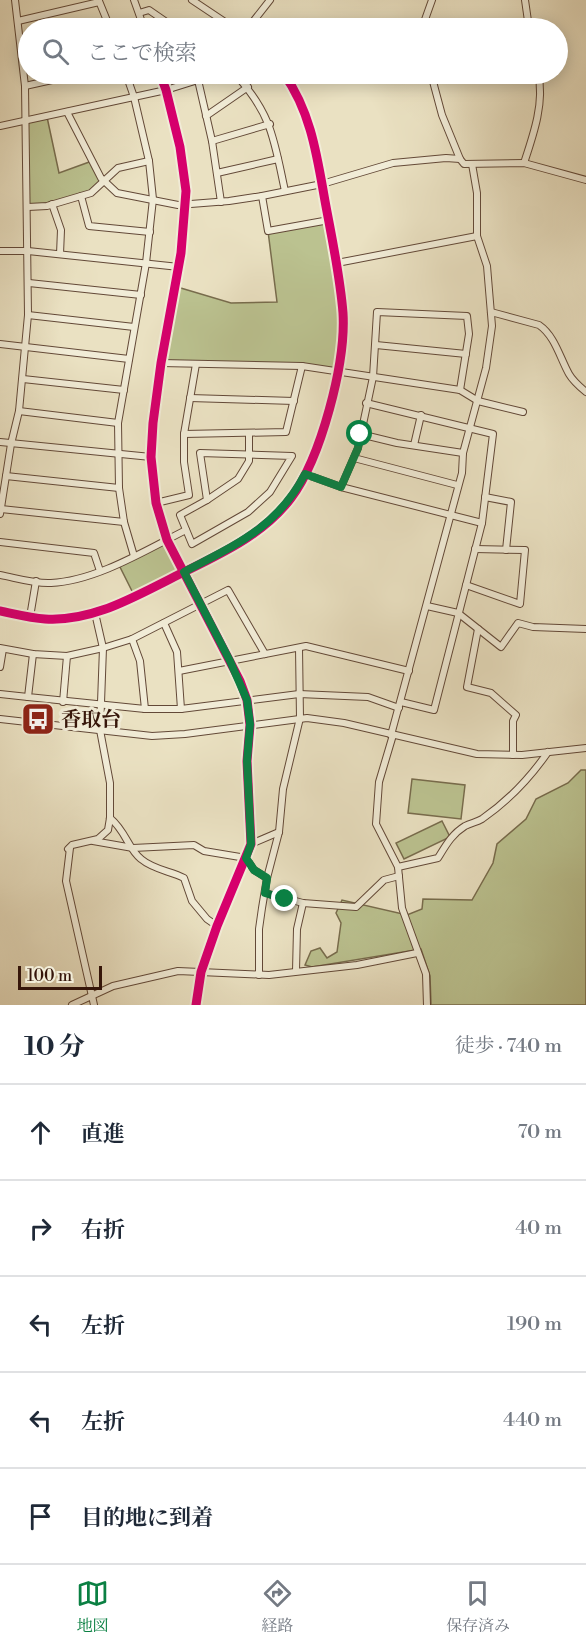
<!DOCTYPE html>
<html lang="ja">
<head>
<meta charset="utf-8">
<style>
	body { margin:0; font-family:"Libre Bodoni","Noto Serif JP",serif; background:#f6f6f7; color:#1f2937 }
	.scale { position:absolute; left:18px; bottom:15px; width:84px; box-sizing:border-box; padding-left:6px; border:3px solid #36160a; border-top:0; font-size:16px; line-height:21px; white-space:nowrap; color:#36160a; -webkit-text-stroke:4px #f1ecd7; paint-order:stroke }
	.stop { position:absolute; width:18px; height:18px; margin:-14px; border:4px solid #0b8043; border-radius:50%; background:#fff }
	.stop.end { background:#0b8043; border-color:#fff; box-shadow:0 2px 6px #0008 }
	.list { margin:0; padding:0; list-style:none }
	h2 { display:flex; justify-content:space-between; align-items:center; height:78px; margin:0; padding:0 24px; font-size:26px }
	h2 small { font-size:20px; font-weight:400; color:#747a83 }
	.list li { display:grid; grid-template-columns:39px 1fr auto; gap:18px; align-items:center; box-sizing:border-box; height:96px; padding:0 24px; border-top:2px solid #e0e1e3 }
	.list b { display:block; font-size:22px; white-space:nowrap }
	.list em { font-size:20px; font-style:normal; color:#747a83 }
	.icon { flex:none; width:33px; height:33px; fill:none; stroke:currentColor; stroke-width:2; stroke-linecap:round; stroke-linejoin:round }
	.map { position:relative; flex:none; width:586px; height:1005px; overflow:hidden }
	.search { position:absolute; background:#fff; box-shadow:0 3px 15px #0003; left:18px; right:18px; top:18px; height:66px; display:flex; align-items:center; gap:15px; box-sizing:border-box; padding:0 21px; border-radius:33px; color:#747a83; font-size:22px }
	.sheet { height:558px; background:#fff }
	nav { display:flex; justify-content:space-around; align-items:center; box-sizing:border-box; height:84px; border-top:2px solid #e0e1e3; background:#fff; font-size:16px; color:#747a83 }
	nav a { display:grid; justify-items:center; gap:3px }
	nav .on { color:#0b8043 }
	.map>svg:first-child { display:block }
</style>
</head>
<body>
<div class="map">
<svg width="586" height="1005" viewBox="0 0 586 1005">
	<rect width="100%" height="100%" fill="#eae1c2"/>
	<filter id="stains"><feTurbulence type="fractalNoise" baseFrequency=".00333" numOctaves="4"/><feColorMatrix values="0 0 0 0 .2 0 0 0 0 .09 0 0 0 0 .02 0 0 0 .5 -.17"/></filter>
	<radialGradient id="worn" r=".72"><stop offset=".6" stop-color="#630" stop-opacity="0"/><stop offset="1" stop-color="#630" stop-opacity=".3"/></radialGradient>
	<g fill="#bbc290" stroke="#786c4d" stroke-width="1.5">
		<polygon points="47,117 59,173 92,161 104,182 91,193 28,207 25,121"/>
		<polygon points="329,220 343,316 338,372 302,366 161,363 174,286 231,303 277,302 268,231"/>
		<polygon points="167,540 184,572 135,597 118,563"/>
		<polygon points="581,770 586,770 586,1005 431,1005 430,976 421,949 312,967 305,965 311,951 320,948 327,958 337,952 341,923 336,913 342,900 407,915 422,909 423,899 472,900 493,863 497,844 526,819 536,799 568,783"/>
		<polygon points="412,779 465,785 461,819 408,813"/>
		<polygon points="442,821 450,837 404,859 396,843"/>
	</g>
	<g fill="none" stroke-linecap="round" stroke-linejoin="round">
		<defs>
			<g id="minor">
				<polyline points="134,0 144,28"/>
				<polyline points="192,0 234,28"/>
				<polyline points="525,0 529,28"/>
				<polyline points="99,1 110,28"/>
				<polyline points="139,13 149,10 175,28"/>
				<polyline points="18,21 99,2"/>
				<polyline points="248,28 270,0"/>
				<polyline points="422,28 432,0"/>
				<polyline points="126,74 134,97 149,161 153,199 146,263 118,423 119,488 124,522 134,556"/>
				<polyline points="160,74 166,90 180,147 186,191 181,253 161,363 153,423 151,457 156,503 167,540 240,681 247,700 250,725 247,761 251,844 217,926 201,972 196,1005"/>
				<path d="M235 74C272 114 274 140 285 191"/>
				<polyline points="431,74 442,115 460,159"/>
				<polyline points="198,80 212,141 221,202"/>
				<polyline points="25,86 79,74"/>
				<polyline points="67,112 101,178 117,193 178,205 229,201 262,196 322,184 393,163 446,158 460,159 464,164 524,163 586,180"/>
				<polyline points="206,116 248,87"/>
				<polyline points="0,126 166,90 198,80 209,74"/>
				<polyline points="212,141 270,124"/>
				<path d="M524 163C533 136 545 102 538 74"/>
				<polyline points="217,173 278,159"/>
				<polyline points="81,196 89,226 150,232"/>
				<polyline points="262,196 268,231 329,220"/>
				<polyline points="52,204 61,230 60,254"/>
				<polyline points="28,207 47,206 91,193 118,168 149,161"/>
				<polyline points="0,251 28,251 179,267"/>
				<polyline points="337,263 477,236"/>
				<polyline points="29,283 141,295"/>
				<path d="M491 312 539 325C555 336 560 358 569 374 573 381 580 387 586 392"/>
				<polyline points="28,315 134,327"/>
				<polyline points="0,344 129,359"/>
				<polyline points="376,345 466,354"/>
				<polyline points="161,363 302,366 460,390 478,401 523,412"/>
				<polyline points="23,379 124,390"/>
				<polyline points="190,398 294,401"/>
				<polyline points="366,403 493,434 482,523 434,710 401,702"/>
				<polyline points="19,411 118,423"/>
				<polyline points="184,434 286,432 302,366"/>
				<polyline points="360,434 397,443 463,453"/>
				<polyline points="0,442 151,457"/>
				<polyline points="414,445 421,415"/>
				<polygon points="200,453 292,456 270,492 248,512 192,544 180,515 207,500"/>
				<polyline points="354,458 457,485"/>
				<polyline points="305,474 341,487 482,523"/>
				<polyline points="6,476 119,488"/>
				<polyline points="341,487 358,448 373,377 377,312 467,316 469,334 460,390"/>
				<polyline points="485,497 511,502 506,550"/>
				<polyline points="207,500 238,479 249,461 249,433"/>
				<polyline points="156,503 189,495 184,462 184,434 196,364"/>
				<polyline points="1,509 124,522"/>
				<polyline points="0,514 11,444 19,411 28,315 25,86 15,0"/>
				<polyline points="0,542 94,553 100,571"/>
				<path d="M0 575C16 578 35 584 51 583 96 581 146 550 186 530"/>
				<polyline points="466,585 520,604 525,550 475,549"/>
				<polyline points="427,606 458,613 501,647 518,623 533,627 586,629"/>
				<path d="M0 611C15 614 30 618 45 619 91 622 132 598 172 578 214 557 262 537 291 498 321 458 346 363 343 313 340 275 332 239 325 201 317 156 311 112 284 74"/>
				<polyline points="30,617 36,581"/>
				<polyline points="478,629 467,687 491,693 516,715 513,721 513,755"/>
				<polyline points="132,639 140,661 145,709"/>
				<polyline points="0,648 33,654 67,656 103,648 132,639 228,590 265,654"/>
				<polyline points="33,654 28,697 145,709 181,709 177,652 164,623"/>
				<polyline points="0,667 3,649"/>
				<polyline points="179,671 306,646 409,671"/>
				<polyline points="0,694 28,697"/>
				<polyline points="63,702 67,656"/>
				<polyline points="181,709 299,694 368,697 399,708"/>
				<polyline points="0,719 152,736 185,734 307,718 344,723 477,754 522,755 586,748"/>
				<polyline points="391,735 462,473 463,453 486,368 492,326 487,266 477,236 477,193 472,164"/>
				<polyline points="393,735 379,782 376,824 398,867 402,908 426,974 427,1005"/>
				<path d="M110 818C126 831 128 849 141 859 154 870 171 871 184 878L192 901 207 919 217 926"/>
				<polyline points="93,841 133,848 194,845 204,851 246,858 254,870 267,878"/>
				<polyline points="251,844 279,832"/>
				<polyline points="70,848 66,881 94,1005"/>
				<polyline points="68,849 72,845 98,839 108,830 110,818 110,783 100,730 103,648 95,613"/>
				<path d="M398 867 438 858C446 845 452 834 465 826 471 823 477 822 482 819 508 801 530 778 548 752"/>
				<polyline points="265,893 303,903 356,907 384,880 399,876"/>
				<polyline points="296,971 297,929 303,903"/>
				<polyline points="259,975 259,929 262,908 267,878 279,832 283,789 300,718 299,648"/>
				<polyline points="72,1005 113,986 178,971 269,975 357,965 417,953"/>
			</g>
		</defs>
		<use href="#minor" stroke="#634938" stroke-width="8"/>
		<use href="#minor" stroke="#f1ecd7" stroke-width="6"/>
		<defs>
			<g id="cycleway">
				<polyline points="160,74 166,90 180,147 186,191 181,253 161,363 153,423 151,457 156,503 167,540 240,681 247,700 250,725 247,761 251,844 217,926 201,972 196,1005"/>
				<path d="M0 611C15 614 30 618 45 619 91 622 132 598 172 578 214 557 262 537 291 498 321 458 346 363 343 313 340 275 332 239 325 201 317 156 311 112 284 74"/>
			</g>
		</defs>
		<use href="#cycleway" stroke="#f1ecd7" stroke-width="13"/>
		<use href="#cycleway" stroke="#d6006c" stroke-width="9"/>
	</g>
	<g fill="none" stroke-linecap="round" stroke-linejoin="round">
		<path stroke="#0b8043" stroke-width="8" d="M285 899 265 893 267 878 254 870 246 858 251 844 247 761 250 724 247 700 230 661 184 572C235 545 277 528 305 474L341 487 358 448 360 434"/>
	</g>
	<defs>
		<symbol id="bus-square" viewBox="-11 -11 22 22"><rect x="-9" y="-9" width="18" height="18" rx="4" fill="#8f2418" stroke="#f1ecd7"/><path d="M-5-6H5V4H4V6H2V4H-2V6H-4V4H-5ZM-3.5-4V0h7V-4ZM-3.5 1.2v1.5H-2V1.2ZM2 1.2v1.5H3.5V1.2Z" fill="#fff"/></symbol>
	</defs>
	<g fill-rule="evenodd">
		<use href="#bus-square" x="19" y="700" width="38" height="38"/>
	</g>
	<g text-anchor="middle" stroke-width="6" stroke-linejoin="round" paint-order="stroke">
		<g font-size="20" font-weight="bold" fill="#36160a" stroke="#f1ecd7" text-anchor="start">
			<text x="61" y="726">香取台</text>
		</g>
	</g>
	<rect width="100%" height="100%" filter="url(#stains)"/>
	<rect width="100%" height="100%" fill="url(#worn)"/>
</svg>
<div class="scale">100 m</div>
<div class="stop" style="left:360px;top:434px"></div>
<div class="stop end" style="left:285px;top:899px"></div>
<div class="search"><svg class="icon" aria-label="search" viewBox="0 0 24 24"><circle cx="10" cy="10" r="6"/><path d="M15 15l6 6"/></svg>ここで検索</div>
</div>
<section class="sheet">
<h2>10 分<small>徒歩 · 740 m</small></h2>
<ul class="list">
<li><svg class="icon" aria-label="ahead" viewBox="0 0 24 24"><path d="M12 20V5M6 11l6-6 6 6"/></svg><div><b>直進</b></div><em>70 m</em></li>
<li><svg class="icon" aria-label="right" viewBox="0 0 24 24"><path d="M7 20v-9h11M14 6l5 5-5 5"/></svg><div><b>右折</b></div><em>40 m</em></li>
<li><svg class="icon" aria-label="left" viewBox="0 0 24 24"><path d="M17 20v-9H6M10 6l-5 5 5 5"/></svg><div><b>左折</b></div><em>190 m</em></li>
<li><svg class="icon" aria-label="left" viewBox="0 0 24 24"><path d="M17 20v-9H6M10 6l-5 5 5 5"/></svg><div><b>左折</b></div><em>440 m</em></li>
<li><svg class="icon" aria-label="arrive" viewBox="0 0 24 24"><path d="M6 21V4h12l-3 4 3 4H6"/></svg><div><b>目的地に到着</b></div></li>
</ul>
</section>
<nav>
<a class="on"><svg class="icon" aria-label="map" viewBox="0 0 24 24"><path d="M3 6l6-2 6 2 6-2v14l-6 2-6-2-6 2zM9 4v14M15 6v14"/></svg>地図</a>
<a><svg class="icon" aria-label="directions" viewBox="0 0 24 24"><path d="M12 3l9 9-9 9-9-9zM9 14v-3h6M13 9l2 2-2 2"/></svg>経路</a>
<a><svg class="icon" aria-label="saved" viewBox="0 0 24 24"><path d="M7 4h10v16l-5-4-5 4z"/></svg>保存済み</a>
</nav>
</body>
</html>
